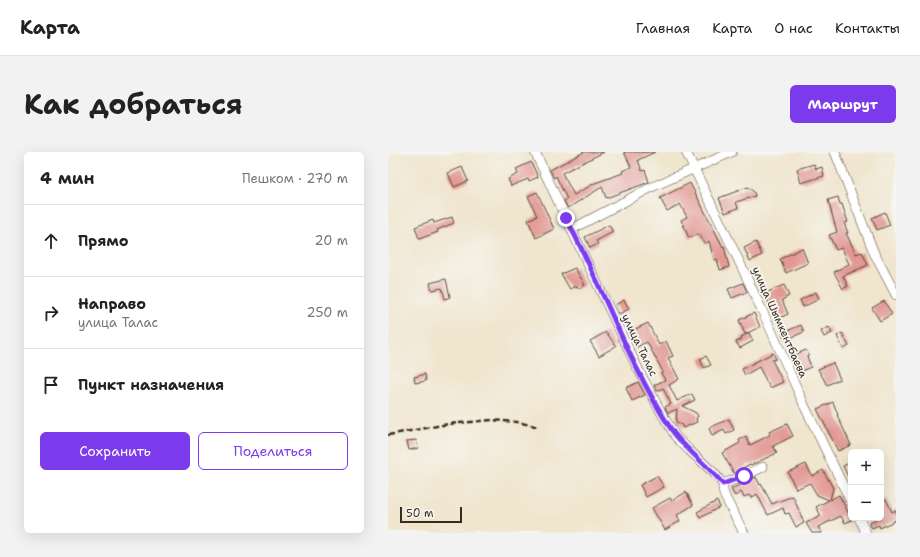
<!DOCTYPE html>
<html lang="ru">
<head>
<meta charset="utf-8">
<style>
	body { margin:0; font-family:"Shantell Sans",sans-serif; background:#f2f2f2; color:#222 }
	.controls { position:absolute; right:12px; bottom:12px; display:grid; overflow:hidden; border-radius:6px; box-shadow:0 4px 16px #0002 }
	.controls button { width:36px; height:36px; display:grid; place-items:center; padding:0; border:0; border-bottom:1px solid #e0e0e0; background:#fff; color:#222; font:20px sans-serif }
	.scale { position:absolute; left:12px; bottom:10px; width:62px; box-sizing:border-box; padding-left:4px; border:2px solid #3b2a1e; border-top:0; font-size:11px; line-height:14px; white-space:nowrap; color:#3b2a1e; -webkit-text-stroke:3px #f6f6f2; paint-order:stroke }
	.stop { position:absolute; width:12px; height:12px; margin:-9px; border:3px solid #7c3aed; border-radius:50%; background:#fff }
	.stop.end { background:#7c3aed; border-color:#fff; box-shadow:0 1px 4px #0008 }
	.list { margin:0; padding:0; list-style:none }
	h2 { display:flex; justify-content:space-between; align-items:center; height:52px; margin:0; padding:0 16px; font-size:17px }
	h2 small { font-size:13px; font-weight:400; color:#767676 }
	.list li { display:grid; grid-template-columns:26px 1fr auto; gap:12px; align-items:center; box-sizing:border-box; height:72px; padding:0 16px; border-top:1px solid #e0e0e0 }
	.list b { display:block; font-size:15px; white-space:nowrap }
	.list p { margin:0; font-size:13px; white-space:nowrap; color:#767676 }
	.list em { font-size:13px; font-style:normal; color:#767676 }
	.actions { display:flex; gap:8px; padding:12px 16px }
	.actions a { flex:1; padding:9px 0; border:1px solid #7c3aed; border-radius:6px; text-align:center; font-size:14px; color:#7c3aed }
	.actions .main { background:#7c3aed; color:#fff }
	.icon { flex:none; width:22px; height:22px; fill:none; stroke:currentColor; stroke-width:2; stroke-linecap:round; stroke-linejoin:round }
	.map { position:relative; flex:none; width:508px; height:381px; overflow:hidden; border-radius:6px }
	header { display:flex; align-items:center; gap:24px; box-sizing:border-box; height:56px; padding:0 20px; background:#fff; border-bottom:1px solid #e0e0e0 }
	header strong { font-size:19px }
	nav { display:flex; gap:22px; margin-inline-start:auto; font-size:14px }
	.intro { display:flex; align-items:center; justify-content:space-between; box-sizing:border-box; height:96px; padding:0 24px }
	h1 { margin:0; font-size:28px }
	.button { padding:10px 18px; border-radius:6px; background:#7c3aed; color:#fff; font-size:14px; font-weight:700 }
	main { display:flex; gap:24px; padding:0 24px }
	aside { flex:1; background:#fff; border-radius:6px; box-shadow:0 4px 16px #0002 }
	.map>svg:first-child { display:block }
</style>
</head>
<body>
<header>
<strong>Карта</strong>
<nav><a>Главная</a><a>Карта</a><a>О нас</a><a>Контакты</a></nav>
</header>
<div class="intro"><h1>Как добраться</h1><a class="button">Маршрут</a></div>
<main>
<aside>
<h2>4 мин<small>Пешком · 270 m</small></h2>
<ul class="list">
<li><svg class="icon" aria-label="ahead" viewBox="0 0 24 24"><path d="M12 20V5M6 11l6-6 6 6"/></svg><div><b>Прямо</b></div><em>20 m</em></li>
<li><svg class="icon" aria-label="right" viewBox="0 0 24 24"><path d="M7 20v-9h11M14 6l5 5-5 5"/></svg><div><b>Направо</b><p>улица Талас</p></div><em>250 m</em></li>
<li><svg class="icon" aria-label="arrive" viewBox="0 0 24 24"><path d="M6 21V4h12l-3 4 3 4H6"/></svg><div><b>Пункт назначения</b></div></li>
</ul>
<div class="actions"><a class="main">Сохранить</a><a>Поделиться</a></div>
</aside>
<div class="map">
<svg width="508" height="381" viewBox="0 0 508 381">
	<rect width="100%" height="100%" fill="#f6f6f2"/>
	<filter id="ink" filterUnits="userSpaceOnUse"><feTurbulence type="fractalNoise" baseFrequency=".025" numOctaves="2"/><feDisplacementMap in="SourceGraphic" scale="8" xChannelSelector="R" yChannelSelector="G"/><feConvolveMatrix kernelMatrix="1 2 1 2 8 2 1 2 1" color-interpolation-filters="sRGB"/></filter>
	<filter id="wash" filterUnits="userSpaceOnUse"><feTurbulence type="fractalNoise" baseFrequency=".012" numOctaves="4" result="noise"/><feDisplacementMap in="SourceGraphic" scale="16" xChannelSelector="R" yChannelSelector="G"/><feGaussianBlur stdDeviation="0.9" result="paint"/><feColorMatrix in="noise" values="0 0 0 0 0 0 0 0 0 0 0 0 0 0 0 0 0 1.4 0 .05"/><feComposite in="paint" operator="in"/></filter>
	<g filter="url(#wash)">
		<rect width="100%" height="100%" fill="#f0e5cd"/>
		<g id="blocks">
			<g fill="#e29893">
				<polygon points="196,0 216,0 174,21 186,43 207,31 235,21 234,19 243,15 236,0 267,0 250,8 254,19 257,18 261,30 218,46 214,35 180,56 176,49 179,47 168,24 166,26 162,18"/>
				<polygon points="143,10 150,25 141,29 140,27 123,34 120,27 130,22 128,17"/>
				<polygon points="426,12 428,17 434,15 436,24 413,31 409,17"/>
				<polygon points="74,15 80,29 66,35 60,21"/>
				<polygon points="302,31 335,95 336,94 341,115 332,118 329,107 326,108 321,89 317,92 311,82 301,86 293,68 299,65 292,52 279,59 272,46"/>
				<polygon points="360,35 366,40 367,44 348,50 350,56 337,61 331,46"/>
				<polygon points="149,40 166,77 148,86 140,68 149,64 140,44"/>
				<polygon points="450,45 452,52 454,52 460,70 456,71 460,81 458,81 468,102 474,100 480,113 455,124 460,134 455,137 446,120 461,112 454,96 448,98 441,83 449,80 440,48"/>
				<polygon points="497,60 502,73 489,78 484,66"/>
				<polygon points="64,65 66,71 49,78 50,80 31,87 27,75 45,68 46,71"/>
				<polygon points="221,73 225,80 208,89 210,92 202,96 197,85"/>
				<polygon points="368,90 374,103 362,109 356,96"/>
				<polygon points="414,96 420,111 398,121 392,107"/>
				<polygon points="187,116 197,133 190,137 189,134 182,137 173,122"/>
				<polygon points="58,127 62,145 57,147 54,136 44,138 42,131"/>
				<polygon points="355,131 359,140 344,146 340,137"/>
				<polygon points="396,133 401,144 394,148 400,162 387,168 377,141"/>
				<polygon points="428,140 431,147 415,155 412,148"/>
				<polygon points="236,148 241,157 231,162 227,153"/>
				<polygon points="496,149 504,162 492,169 484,156"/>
				<polygon points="366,161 372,175 357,182 351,168"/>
				<polygon points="260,171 271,193 278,189 285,204 280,206 291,227 281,233 289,249 304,242 307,248 294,254 308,261 310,264 308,267 309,270 295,276 294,273 289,271 288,269 289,257 280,261 277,255 283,252 275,236 269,239 266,233 277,228 273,221 275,220 259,190 249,195 241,180"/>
				<polygon points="413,173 416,180 397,188 394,181"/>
				<polygon points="441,175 444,181 436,185 433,179"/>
				<polygon points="218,180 228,194 211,204 202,189"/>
				<polygon points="361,181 365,189 352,196 348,190 354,187 353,185"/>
				<polygon points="454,181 461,194 455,197 449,184"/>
				<polygon points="418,198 421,203 419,204 423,215 411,220 404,204"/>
				<polygon points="385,201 388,207 384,208 395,230 382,236 371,215 357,223 354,217"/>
				<polygon points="318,204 323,213 316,216 312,207"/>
				<polygon points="445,211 452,227 439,233 430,217"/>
				<polygon points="37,222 38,229 27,231 26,225"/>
				<polygon points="250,230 257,243 244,249 238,236"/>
				<polygon points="445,250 450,263 449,263 463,293 450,299 429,257"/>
				<polygon points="341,267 346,278 338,282 336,278 324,284 321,276"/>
				<polygon points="399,272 405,284 385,294 389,301 363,313 362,312 346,321 334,301 352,291 351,288 358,285 362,293 382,283 381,280"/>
				<polygon points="28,288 30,296 21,298 19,289"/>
				<polygon points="463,310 463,331 455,314"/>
				<polygon points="418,312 424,324 435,318 445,336 442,348 451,343 464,368 457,371 453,364 430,375 434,381 424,381 418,371 433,364 428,355 441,348 429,343 422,331 408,337 400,320"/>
				<polygon points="269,324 276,335 258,345 252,333"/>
				<polygon points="368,325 372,333 373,332 384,352 405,344 416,371 408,375 401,361 397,362 395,356 380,363 369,342 363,346 361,343 356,345 353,340 347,344 343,337"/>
				<polygon points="298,340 305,353 289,363 292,369 277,378 264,356 282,346 284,349"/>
				<polygon points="498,347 504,360 508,358 508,368 492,376 491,373 484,376 481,371 493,366 493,349"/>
				<polygon points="329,349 332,355 312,366 309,360"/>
			</g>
		</g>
	</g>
	<g filter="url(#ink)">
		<use href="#blocks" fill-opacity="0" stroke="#564638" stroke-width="1"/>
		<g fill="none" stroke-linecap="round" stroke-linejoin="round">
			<defs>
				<g id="minor">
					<polyline points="147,0 178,66 250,217 274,262 288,285 302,299 326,321 335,332 335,339 337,345 356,381"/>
					<polyline points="298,0 350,107 379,169 417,255 463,350"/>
					<polyline points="447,0 486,101 508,143"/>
					<polyline points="184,77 264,35 344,0"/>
					<polyline points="335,332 356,324 375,315"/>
					<polyline points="471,366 478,381"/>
				</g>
			</defs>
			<use href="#minor" stroke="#564638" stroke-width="10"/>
			<use href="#minor" stroke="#fff" stroke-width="9"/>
			<polyline stroke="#3b2a1e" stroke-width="2.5" stroke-dasharray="6 3" stroke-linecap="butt" points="0,283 60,272 104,268 129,270 151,275"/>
		</g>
	</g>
	<g fill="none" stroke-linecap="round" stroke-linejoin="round" filter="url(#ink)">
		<path stroke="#7c3aed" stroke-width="5" d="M178 66C215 135 240 211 283 277 297 298 319 312 335 332L356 324"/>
	</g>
	<g text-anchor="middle" stroke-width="3.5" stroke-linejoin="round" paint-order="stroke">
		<g font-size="11" fill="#3b2a1e" stroke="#f6f6f2">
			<text transform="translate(392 170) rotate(66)" y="4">улица Шымкентбаева</text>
			<text transform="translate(252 193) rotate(64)" y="4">улица Талас</text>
		</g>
	</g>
</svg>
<div class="controls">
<button>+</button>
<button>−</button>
</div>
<div class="scale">50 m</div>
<div class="stop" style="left:356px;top:324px"></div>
<div class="stop end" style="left:178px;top:66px"></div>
</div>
</main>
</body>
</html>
